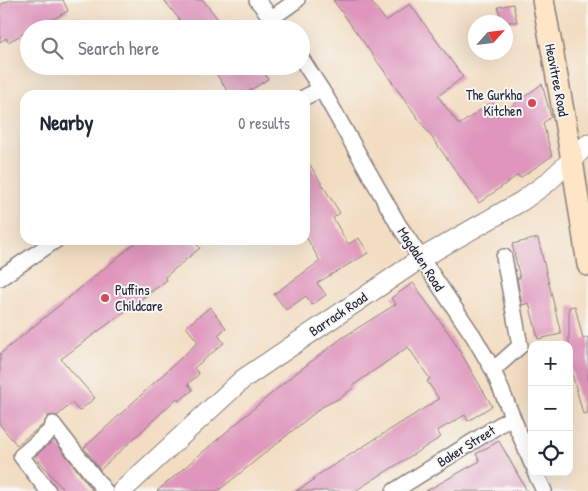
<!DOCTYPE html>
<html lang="en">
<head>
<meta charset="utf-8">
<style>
	body { margin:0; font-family:"Patrick Hand",sans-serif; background:#f6f6f7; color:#1f2937 }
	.controls { position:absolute; right:15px; bottom:15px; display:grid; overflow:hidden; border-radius:10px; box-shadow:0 5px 20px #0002 }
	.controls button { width:45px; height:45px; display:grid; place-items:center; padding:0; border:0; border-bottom:1px solid #e0e1e3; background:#fff; color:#1f2937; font:25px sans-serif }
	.compass { position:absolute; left:468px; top:15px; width:45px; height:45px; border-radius:50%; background:#fff; box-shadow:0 5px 20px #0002; rotate:63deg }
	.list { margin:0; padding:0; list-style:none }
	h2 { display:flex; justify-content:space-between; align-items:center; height:65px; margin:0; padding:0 20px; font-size:21px }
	h2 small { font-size:16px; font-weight:400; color:#747a83 }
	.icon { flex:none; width:28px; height:28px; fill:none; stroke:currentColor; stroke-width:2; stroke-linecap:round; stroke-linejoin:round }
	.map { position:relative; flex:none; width:588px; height:491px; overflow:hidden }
	.search { position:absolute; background:#fff; box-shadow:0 5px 20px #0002; left:20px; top:20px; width:290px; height:55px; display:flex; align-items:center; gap:12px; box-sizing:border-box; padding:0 18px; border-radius:28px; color:#747a83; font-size:19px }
	.panel { position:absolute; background:#fff; box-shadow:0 5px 20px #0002; left:20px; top:90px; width:290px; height:155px; border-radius:15px }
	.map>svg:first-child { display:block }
</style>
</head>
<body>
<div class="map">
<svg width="588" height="491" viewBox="0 0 588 491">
	<rect width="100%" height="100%" fill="#f6f6f2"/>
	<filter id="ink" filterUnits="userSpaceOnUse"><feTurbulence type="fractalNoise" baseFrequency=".02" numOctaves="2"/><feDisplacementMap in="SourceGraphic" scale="10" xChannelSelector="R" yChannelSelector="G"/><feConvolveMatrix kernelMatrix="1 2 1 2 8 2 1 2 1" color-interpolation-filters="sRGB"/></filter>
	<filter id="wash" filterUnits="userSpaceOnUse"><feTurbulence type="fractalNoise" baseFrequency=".0096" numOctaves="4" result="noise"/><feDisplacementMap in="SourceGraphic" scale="20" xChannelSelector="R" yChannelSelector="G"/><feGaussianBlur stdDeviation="1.12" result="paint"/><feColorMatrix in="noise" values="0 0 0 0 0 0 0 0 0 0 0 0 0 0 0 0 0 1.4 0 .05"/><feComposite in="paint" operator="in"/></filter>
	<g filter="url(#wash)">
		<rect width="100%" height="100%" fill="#f3ddc2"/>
		<g id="blocks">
			<g fill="#df95bc">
				<polygon points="10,0 63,0 68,11 34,29 29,29 29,31 8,42 6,38 0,42 0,5"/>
				<polygon points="164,0 203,0 226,29 187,29"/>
				<polygon points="333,0 370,0 386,21 410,4 463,77 438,96 459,125 489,104 498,116 542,84 551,117 543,123 552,156 520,178 518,175 479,203"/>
				<polygon points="513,4 517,22 502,22 498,7"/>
				<polygon points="211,66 260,66 268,79 243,95 230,95"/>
				<polygon points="305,157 340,213 333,218 348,244 359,238 368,253 317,283 326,295 312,305 306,296 286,310 274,294 320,261 305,235"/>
				<polygon points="538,238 561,334 538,339 529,303 522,305 517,278 520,278 512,244"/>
				<polygon points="139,240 193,240 200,248 165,277 167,280 61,359 95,398 79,411 72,403 57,416 48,416 44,424 17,445 0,425 0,354"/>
				<polygon points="413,283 452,338 492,406 468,421 465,415 437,431 441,437 355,491 296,491 314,480 313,478 439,399 427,381 430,379 408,347 352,386 353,388 340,398 322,407 218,491 157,491 291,377 342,338 396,304 391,298"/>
				<polygon points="575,306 583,339 588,337 588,413 583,414 569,362 569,307"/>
				<polygon points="210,307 226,328 218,335 224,343 194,368 199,374 188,384 193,390 179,401 177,398 100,470 84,448 198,342 186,327"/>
				<polygon points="54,440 93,491 64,491 35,456"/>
				<polygon points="499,441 527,491 426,491 480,461 476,454"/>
			</g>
		</g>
	</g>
	<g filter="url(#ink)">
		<use href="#blocks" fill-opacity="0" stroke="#8a807e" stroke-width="1"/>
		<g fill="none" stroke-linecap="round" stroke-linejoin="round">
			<defs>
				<g id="minor">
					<polyline points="257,0 280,29"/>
					<polyline points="272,18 297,0"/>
					<polyline points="301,58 326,97 398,224 474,337 493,370 532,464"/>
					<polyline points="305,97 321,89"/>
					<polyline points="0,278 56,240"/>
					<polyline points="493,370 520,346 504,257"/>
					<polyline points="53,424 105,491"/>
					<polyline points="535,472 544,491"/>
					<polyline points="48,491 21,456 55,427"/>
					<polyline points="394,491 512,417"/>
				</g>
				<polyline id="tertiary" points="122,491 243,379 420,259 522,201 548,182 588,144"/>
				<polyline id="secondary" points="543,0 572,160 588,265"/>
			</defs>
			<use href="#minor" stroke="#8a807e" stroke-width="18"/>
			<use href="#tertiary" stroke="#8a807e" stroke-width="21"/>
			<use href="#secondary" stroke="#8a807e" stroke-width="24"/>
			<use href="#minor" stroke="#fff" stroke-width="15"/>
			<use href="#tertiary" stroke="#fff" stroke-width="19"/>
			<use href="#secondary" stroke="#fde5c5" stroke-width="21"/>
		</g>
	</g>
	<g fill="#d1495b" stroke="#f6f6f2" stroke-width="2">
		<circle cx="532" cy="103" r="5"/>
		<circle cx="105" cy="298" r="5"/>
	</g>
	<g text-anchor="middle" stroke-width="4" stroke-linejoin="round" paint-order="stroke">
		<g font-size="14" fill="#22223b" stroke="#f6f6f2">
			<text transform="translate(557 80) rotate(79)" y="5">Heavitree Road</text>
			<text transform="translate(421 259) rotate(57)" y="5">Magdalen Road</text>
			<text transform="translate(338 314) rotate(-34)" y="5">Barrack Road</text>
			<text transform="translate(466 446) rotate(-32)" y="5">Baker Street</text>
		</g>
		<g font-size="14" fill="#22223b" stroke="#f6f6f2" text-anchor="end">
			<text x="522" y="100">The Gurkha<tspan x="522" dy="16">Kitchen</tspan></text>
			<text x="115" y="295" text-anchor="start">Puffins<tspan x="115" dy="16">Childcare</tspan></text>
		</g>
	</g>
</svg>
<div class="controls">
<button>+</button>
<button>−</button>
<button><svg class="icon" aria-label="locate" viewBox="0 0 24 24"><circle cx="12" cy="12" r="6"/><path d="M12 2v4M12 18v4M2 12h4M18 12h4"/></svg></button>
</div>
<svg class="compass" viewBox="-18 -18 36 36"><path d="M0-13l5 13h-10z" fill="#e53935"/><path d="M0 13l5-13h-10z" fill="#747a83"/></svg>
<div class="search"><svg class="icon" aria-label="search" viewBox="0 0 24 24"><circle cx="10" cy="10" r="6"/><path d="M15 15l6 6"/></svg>Search here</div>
<section class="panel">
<h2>Nearby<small>0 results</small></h2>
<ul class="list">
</ul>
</section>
</div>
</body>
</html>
